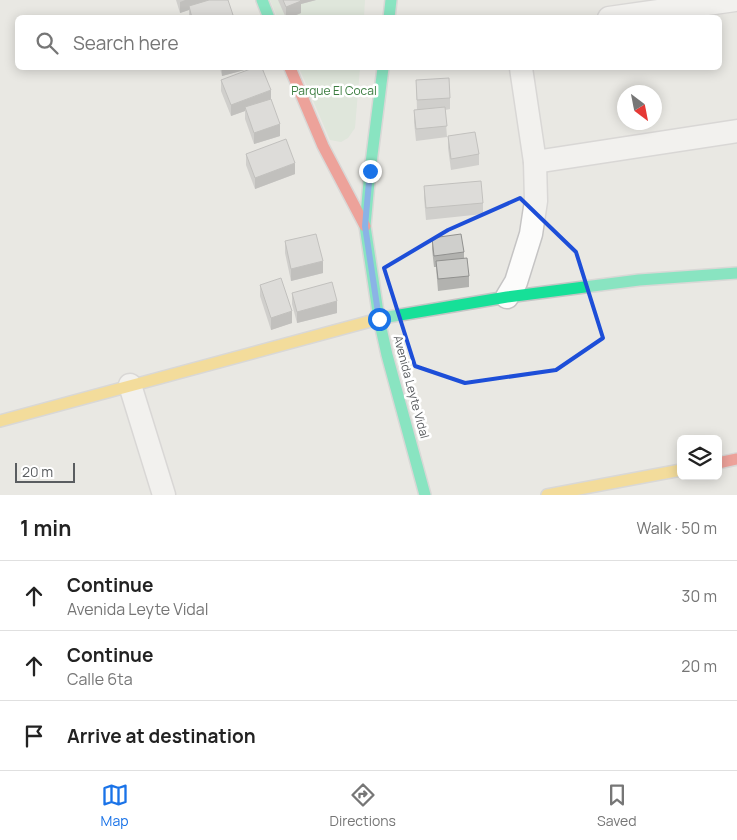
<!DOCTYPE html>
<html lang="en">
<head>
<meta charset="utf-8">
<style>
	body { margin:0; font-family:Manrope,sans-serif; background:#f6f6f6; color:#222 }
	.controls { position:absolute; right:15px; bottom:15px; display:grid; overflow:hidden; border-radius:8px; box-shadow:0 2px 12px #0003 }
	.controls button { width:45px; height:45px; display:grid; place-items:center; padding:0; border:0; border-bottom:1px solid #e0e0e0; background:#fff; color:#222; font:25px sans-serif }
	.compass { position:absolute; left:617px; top:85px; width:45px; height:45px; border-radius:50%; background:#fff; box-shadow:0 2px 12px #0003; rotate:148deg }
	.scale { position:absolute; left:15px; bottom:12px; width:60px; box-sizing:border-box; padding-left:5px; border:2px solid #5a5d60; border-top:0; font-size:14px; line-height:18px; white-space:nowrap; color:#5a5d60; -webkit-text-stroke:4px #fff; paint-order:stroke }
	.stop { position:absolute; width:15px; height:15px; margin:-11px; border:4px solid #1a73e8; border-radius:50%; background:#fff }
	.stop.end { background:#1a73e8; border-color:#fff; box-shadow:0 1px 5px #0008 }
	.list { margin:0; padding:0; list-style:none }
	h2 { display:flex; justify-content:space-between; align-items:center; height:65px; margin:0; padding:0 20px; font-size:21px }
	h2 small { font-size:16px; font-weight:400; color:#767676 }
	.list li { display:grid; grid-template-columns:32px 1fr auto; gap:15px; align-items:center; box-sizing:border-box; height:70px; padding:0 20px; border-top:1px solid #e0e0e0 }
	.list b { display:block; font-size:19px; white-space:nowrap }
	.list p { margin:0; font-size:16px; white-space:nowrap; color:#767676 }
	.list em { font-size:16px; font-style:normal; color:#767676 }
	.icon { flex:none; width:28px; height:28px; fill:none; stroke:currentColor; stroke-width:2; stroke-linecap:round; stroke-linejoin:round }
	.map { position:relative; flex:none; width:737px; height:495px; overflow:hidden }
	.search { position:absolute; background:#fff; box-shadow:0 2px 12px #0003; left:15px; right:15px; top:15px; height:55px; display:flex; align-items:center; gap:12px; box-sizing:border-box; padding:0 18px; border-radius:8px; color:#767676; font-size:19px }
	.sheet { height:275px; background:#fff }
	nav { display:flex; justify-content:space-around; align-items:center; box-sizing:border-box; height:70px; border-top:1px solid #e0e0e0; background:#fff; font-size:14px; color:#767676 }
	nav a { display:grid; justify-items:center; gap:2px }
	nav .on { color:#1a73e8 }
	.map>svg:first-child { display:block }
</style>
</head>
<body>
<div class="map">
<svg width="737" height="495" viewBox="0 0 737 495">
	<rect width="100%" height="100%" fill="#e9e8e3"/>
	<g fill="#d2e4d0">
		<polygon points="270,0 365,0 364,17 277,17"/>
		<polygon points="299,68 360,68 355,128 348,138 341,142 330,140"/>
	</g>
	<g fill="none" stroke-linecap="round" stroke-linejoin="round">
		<defs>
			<g id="street">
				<polyline points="609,18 735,0"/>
				<polyline points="535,162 737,131"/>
				<polyline points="507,297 516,282 531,234 536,201 535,162 521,68"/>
				<polyline points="130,385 164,495"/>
			</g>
			<g id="fast">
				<polyline points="262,0 269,18"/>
				<polyline points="389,18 391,0"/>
				<polyline points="383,68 370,171 365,226 379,319 387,355 425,495"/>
				<polyline points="382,318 507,297 639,280 737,273"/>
			</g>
			<g id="slow">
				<polyline points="0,421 382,318"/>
				<polyline points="547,495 681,470"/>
			</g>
			<g id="jam">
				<polyline points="290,68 323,146 365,226"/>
				<polyline points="718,463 737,459"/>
			</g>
		</defs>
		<use href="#street" stroke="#c5c4c4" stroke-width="25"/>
		<use href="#fast" stroke="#c5c5c5" stroke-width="14"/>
		<use href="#slow" stroke="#c5c5c5" stroke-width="14"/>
		<use href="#jam" stroke="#c5c5c5" stroke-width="14"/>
		<use href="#street" stroke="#fcfcfb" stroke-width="22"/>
		<use href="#fast" stroke="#16e098" stroke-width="11"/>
		<use href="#slow" stroke="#ffcf43" stroke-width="11"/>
		<use href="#jam" stroke="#f24e42" stroke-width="11"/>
	</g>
	<g fill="#b2b2af">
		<polygon points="176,0 228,0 233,18 189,18 189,10 180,13"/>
		<polygon points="278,0 316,0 301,4 301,13 289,18 286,18"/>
		<polygon points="220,68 252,68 222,76"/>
		<polygon points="221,80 271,99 280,136 254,144 245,119 245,111 231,116 221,91"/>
		<polygon points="416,80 450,98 450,109 445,110 447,137 416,141 414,122 414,110 417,110"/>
		<polygon points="448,136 479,154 479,165 451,170 448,148"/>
		<polygon points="246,154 295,174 255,189 246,165"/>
		<polygon points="424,186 483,203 483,214 426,220 424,198"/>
		<polygon points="432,238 464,252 464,258 469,276 469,287 438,291 436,267 434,267 432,249"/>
		<polygon points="285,241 323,273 291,281 285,253"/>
		<polygon points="260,285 292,323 271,330 260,296"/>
		<polygon points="292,293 337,313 297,323 292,304"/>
	</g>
	<g fill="#91918f">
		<polygon points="185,0 222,0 189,6 189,10 180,13 180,2"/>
		<polygon points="300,0 316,0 301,4 301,13 289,18 286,18 286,7"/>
		<polygon points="222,68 252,68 222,76"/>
		<polygon points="271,90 271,101 245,107 245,111 231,116 231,105"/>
		<polygon points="280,124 280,136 254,144 254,133"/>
		<polygon points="295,163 295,174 255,189 255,178"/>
		<polygon points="323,261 323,273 291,281 291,269"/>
		<polygon points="337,301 337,313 297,323 297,312"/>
		<polygon points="292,311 292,323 271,330 271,318"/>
	</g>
	<g fill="#cfcfcc" stroke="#91918f">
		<polygon points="209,0 228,0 233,15 226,18 192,18 189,6"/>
		<polygon points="283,0 300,0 301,1 286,7"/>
		<polygon points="253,68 262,68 271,90 231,105 221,80"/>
		<polygon points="449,78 450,98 417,100 416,80"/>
		<polygon points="271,99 280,124 254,133 245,107"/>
		<polygon points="445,107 447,126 416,129 414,110"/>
		<polygon points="475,132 479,154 451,159 448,136"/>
		<polygon points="286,139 295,163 255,178 246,154"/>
		<polygon points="481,181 483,203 426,208 424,186"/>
		<polygon points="316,234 323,261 291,269 285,241"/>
		<polygon points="461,234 464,252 434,256 432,238"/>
		<polygon points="467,258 469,276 438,279 436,261"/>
		<polygon points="281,278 292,311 271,318 260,285"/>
		<polygon points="332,282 337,301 297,312 292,293"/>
	</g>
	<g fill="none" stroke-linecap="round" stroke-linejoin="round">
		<polyline stroke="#1a73e8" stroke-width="6" points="370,171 365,226 379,319"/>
	</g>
	<path d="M0 0H737V495H0ZM520 198 576 252 603 338 556 370 465 383 415 366 384 268 448 230Z" fill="#e9e8e3" fill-opacity=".55" fill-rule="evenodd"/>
	<path fill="none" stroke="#1d4ed8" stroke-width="4" stroke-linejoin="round" d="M520 198 576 252 603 338 556 370 465 383 415 366 384 268 448 230Z"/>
	<g text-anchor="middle" stroke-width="5" stroke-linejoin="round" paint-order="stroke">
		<g font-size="12" fill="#3c7d40" stroke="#fff">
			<text x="334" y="95">Parque El Cocal</text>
		</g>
		<g font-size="12" fill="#5a5d60" stroke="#fff">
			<text transform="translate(411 387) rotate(75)" y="4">Avenida Leyte Vidal</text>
		</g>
	</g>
</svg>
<div class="controls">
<button><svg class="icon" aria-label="layers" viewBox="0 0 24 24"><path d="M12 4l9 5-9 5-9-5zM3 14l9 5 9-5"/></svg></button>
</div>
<svg class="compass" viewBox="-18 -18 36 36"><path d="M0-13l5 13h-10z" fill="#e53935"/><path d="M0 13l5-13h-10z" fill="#767676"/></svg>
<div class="scale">20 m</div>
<div class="stop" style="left:379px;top:319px"></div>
<div class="stop end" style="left:370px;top:171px"></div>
<div class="search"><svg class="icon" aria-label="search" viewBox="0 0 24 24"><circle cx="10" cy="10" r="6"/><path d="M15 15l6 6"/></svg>Search here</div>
</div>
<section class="sheet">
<h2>1 min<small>Walk · 50 m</small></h2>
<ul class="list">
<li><svg class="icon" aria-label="ahead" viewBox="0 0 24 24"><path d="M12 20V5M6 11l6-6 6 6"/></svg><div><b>Continue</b><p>Avenida Leyte Vidal</p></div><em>30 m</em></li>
<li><svg class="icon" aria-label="ahead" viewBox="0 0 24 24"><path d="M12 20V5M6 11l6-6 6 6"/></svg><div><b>Continue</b><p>Calle 6ta</p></div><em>20 m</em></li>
<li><svg class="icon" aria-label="arrive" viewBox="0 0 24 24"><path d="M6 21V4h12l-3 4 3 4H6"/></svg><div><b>Arrive at destination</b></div></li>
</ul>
</section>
<nav>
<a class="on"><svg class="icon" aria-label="map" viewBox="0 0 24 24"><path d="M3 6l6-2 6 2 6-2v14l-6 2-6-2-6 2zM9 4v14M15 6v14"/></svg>Map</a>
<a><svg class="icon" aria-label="directions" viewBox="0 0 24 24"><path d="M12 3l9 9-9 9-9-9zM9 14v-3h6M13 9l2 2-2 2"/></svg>Directions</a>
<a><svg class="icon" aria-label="saved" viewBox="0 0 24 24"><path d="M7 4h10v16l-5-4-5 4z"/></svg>Saved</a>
</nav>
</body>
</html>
